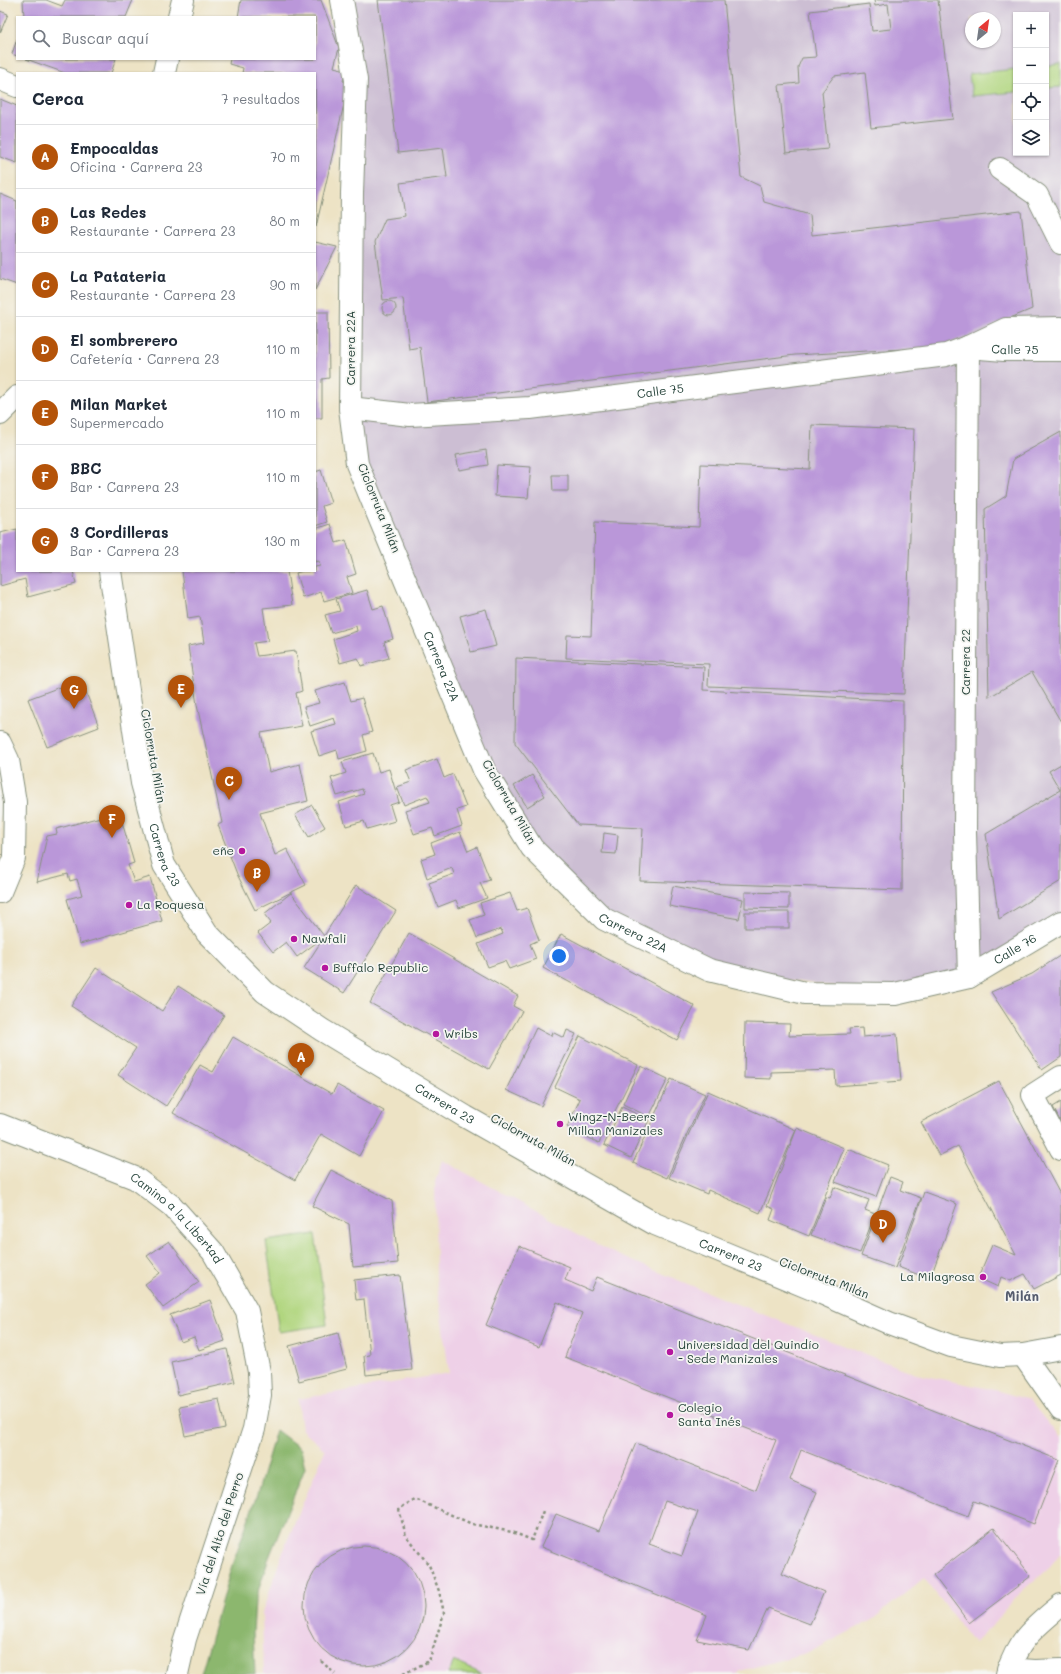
<!DOCTYPE html>
<html lang="es">
<head>
<meta charset="utf-8">
<style>
	body { margin:0; font-family:Mali,sans-serif; background:#f6f6f7; color:#1f2937 }
	.controls { position:absolute; right:12px; top:12px; display:grid; overflow:hidden; border-radius:0px; box-shadow:0 1px 3px #0004 }
	.controls button { width:36px; height:36px; display:grid; place-items:center; padding:0; border:0; border-bottom:1px solid #e0e1e3; background:#fff; color:#1f2937; font:20px sans-serif }
	.compass { position:absolute; left:965px; top:12px; width:36px; height:36px; border-radius:50%; background:#fff; box-shadow:0 1px 3px #0004; rotate:29deg }
	.you { position:absolute; left:559px; top:956px; width:14px; height:14px; margin:-10px; border:3px solid #fff; border-radius:50%; background:#1a73e8; box-shadow:0 0 0 6px #1a73e833 }
	.badge { display:grid; place-items:center; width:26px; height:26px; border-radius:50%; background:#b45309; color:#fff; font-size:13px; font-weight:700 }
	.pin { position:absolute; translate:-50% -33px; filter:drop-shadow(0 1px 2px #0008) }
	.pin::after { content:''; position:absolute; top:21px; width:14px; height:12px; background:inherit; clip-path:polygon(0 0,100% 0,50% 100%) }
	.list { margin:0; padding:0; list-style:none }
	h2 { display:flex; justify-content:space-between; align-items:center; height:52px; margin:0; padding:0 16px; font-size:17px }
	h2 small { font-size:13px; font-weight:400; color:#747a83 }
	.list li { display:grid; grid-template-columns:26px 1fr auto; gap:12px; align-items:center; box-sizing:border-box; height:64px; padding:0 16px; border-top:1px solid #e0e1e3 }
	.list b { display:block; font-size:15px; white-space:nowrap }
	.list p { margin:0; font-size:13px; white-space:nowrap; color:#747a83 }
	.list em { font-size:13px; font-style:normal; color:#747a83 }
	.icon { flex:none; width:22px; height:22px; fill:none; stroke:currentColor; stroke-width:2; stroke-linecap:round; stroke-linejoin:round }
	.map { position:relative; flex:none; width:1061px; height:1674px; overflow:hidden }
	.search { position:absolute; background:#fff; box-shadow:0 1px 3px #0004; left:16px; top:16px; width:300px; height:44px; display:flex; align-items:center; gap:10px; box-sizing:border-box; padding:0 14px; border-radius:0px; color:#747a83; font-size:15px }
	.panel { position:absolute; background:#fff; box-shadow:0 1px 3px #0004; left:16px; top:72px; width:300px; height:500px; border-radius:0px }
	.map>svg:first-child { display:block }
</style>
</head>
<body>
<div class="map">
<svg width="1061" height="1674" viewBox="0 0 1061 1674">
	<rect width="100%" height="100%" fill="#f6f6f2"/>
	<filter id="ink" filterUnits="userSpaceOnUse"><feTurbulence type="fractalNoise" baseFrequency=".025" numOctaves="2"/><feDisplacementMap in="SourceGraphic" scale="8" xChannelSelector="R" yChannelSelector="G"/><feConvolveMatrix kernelMatrix="1 2 1 2 8 2 1 2 1" color-interpolation-filters="sRGB"/></filter>
	<filter id="wash" filterUnits="userSpaceOnUse"><feTurbulence type="fractalNoise" baseFrequency=".012" numOctaves="4" result="noise"/><feDisplacementMap in="SourceGraphic" scale="16" xChannelSelector="R" yChannelSelector="G"/><feGaussianBlur stdDeviation="0.9" result="paint"/><feColorMatrix in="noise" values="0 0 0 0 0 0 0 0 0 0 0 0 0 0 0 0 0 1.4 0 .05"/><feComposite in="paint" operator="in"/></filter>
	<g filter="url(#wash)">
		<rect width="100%" height="100%" fill="#ede3c5"/>
		<polygon fill="#eed0e7" points="442,1160 611,1252 721,1298 916,1374 995,1390 1029,1400 1061,1439 1061,1551 1059,1555 1047,1570 1014,1599 992,1626 974,1643 924,1578 872,1620 810,1652 740,1671 736,1674 264,1674 262,1613 283,1551 325,1450 302,1430 298,1399 449,1373 436,1277 435,1182"/>
		<path fill="#ccbed3" fill-rule="evenodd" d="M342 0H1061V921L969 977 895 994 709 970 604 919 532 848 357 486 352 193ZM1016 15H1046V153H1016ZM971 18H995V42H971Z"/>
		<g fill="#b1d67f" stroke="#688a5a">
			<polygon points="1061,64 1061,87 1046,88 1046,66"/>
			<polygon points="1016,69 1016,92 972,96 969,74"/>
			<polygon points="315,1234 327,1325 279,1332 266,1241"/>
			<polygon points="454,1661 482,1674 448,1674"/>
		</g>
		<polygon fill="#8cb76e" stroke="#567a51" points="276,1430 301,1449 305,1468 268,1560 255,1601 253,1632 255,1674 201,1674 231,1568 258,1492"/>
		<g id="blocks">
			<g fill="#ba97d9" fill-rule="evenodd">
				<polygon points="23,0 46,0 62,6 65,0 133,0 126,17 24,17"/>
				<polygon points="241,0 321,0 339,48 334,67 346,70 343,81 349,82 316,227 315,73 242,73 243,68 229,64 230,59 315,59 315,17 238,17"/>
				<polygon points="378,0 724,0 741,177 760,186 764,202 810,215 812,235 1021,211 1032,309 940,347 795,355 427,402 420,347 409,349 403,298 383,300 375,242 385,219 405,216 400,183 447,177 443,148 398,153"/>
				<polygon points="874,0 938,0 953,119 871,128 865,72 834,76 822,92 828,149 786,153 779,85 799,83 798,67 802,58 816,57 810,11 869,4 872,31 891,29 888,4 875,6"/>
				<polygon points="0,11 8,14 0,33"/>
				<polygon points="17,39 17,56 12,54"/>
				<polygon points="26,59 116,59 111,73 65,73"/>
				<polygon points="0,99 17,106 17,163 0,157"/>
				<polygon points="0,194 17,201 17,285 0,279"/>
				<polygon points="315,242 337,247 315,290"/>
				<circle cx="389" cy="308" r="7"/>
				<polygon points="315,312 328,312 329,378 322,379 322,418 315,418"/>
				<polygon points="812,425 914,429 904,694 708,686 709,664 566,658 567,635 591,636 595,522 699,527 701,464 810,469"/>
				<polygon points="1061,432 1061,722 1032,672 989,697 985,509 1006,496 1013,459"/>
				<polygon points="486,450 488,465 459,470 456,455"/>
				<polygon points="497,465 531,467 528,498 495,496"/>
				<polygon points="321,470 331,503 322,506 327,522 315,526 315,472"/>
				<polygon points="552,475 568,475 568,491 553,491"/>
				<polygon points="330,524 336,543 346,540 356,574 347,577 352,593 324,601 321,592 303,598 296,573 303,571 315,571 315,567 320,566 319,561 315,562 315,529"/>
				<polygon points="17,529 17,571 73,571 76,584 28,597 25,579 0,586 0,533"/>
				<polygon points="182,571 287,571 292,605 263,608 268,641 254,643 257,656 296,651 302,691 296,693 302,726 261,733 269,772 300,764 308,801 260,813 275,855 287,849 306,885 255,910 237,874 218,825 222,823 197,705 188,646 204,643 200,617 188,619"/>
				<polygon points="367,590 373,609 383,606 393,639 384,642 389,658 361,666 358,658 340,663 333,639 357,631 356,626 331,633 325,615 340,611 336,599"/>
				<polygon points="486,609 496,646 471,652 460,616"/>
				<polygon points="516,658 704,667 703,690 903,701 902,890 640,881 643,828 578,825 515,743"/>
				<polygon points="81,679 99,727 47,747 28,699"/>
				<polygon points="345,682 351,701 362,698 372,732 363,735 367,751 339,759 337,750 319,756 311,731 336,724 334,718 310,726 304,707 319,703 315,691"/>
				<polygon points="373,753 379,772 389,769 399,802 390,805 395,821 367,829 364,821 346,826 339,802 364,794 362,789 337,796 331,778 346,773 342,762"/>
				<polygon points="437,759 444,778 453,774 466,807 457,810 462,826 435,836 432,828 414,834 405,810 430,802 427,796 404,805 397,787 411,782 406,770"/>
				<polygon points="1061,764 1061,881 999,919 986,834 1060,790 1049,771"/>
				<polygon points="532,775 545,796 527,807 514,786"/>
				<polygon points="312,805 325,827 309,837 295,815"/>
				<polygon points="119,812 134,863 128,865 134,882 150,877 162,921 80,944 67,899 82,895 77,879 70,881 68,874 37,882 47,836 57,834 56,829"/>
				<polygon points="460,832 468,851 477,847 490,880 480,883 487,898 459,908 456,900 438,907 429,883 454,874 452,868 427,878 421,859 435,854 431,843"/>
				<polygon points="604,833 618,835 616,854 602,853"/>
				<polygon points="356,885 396,911 344,993 304,968 324,937 297,957 286,942 273,952 258,933 271,923 264,914 291,893 324,936"/>
				<polygon points="673,886 743,899 739,919 669,906"/>
				<polygon points="745,892 789,893 789,909 745,908"/>
				<polygon points="510,893 517,911 527,908 539,940 530,944 536,959 509,969 505,961 488,967 478,944 503,934 501,929 477,938 470,920 484,915 480,903"/>
				<rect x="745" y="912" width="44" height="16"/>
				<polygon points="409,933 518,996 513,1006 522,1011 489,1069 370,1003"/>
				<polygon points="561,934 695,1006 677,1040 543,968"/>
				<polygon points="1061,955 1061,1057 1042,1070 991,992 1032,974"/>
				<polygon points="96,968 162,1011 178,986 224,1015 166,1106 118,1075 136,1048 71,1006"/>
				<polygon points="745,1023 790,1024 789,1036 850,1034 849,1029 862,1028 863,1037 897,1034 901,1081 836,1086 835,1070 771,1072 771,1079 744,1078"/>
				<polygon points="536,1028 551,1036 552,1032 564,1038 567,1030 576,1034 541,1106 506,1090"/>
				<polygon points="580,1036 638,1065 599,1143 567,1127 580,1099 555,1087"/>
				<polygon points="233,1037 332,1094 337,1085 384,1111 359,1156 321,1134 295,1180 173,1113 200,1065 213,1072"/>
				<polygon points="641,1066 668,1079 649,1117 623,1104"/>
				<polygon points="671,1079 705,1094 667,1178 633,1163"/>
				<polygon points="999,1081 1061,1196 1061,1275 1034,1289 1025,1274 1010,1281 1001,1277 998,1287 978,1278 992,1245 1016,1255 958,1146 939,1156 921,1122"/>
				<polygon points="708,1091 796,1130 760,1213 708,1190 707,1194 669,1178"/>
				<polygon points="1061,1102 1061,1123 1053,1107"/>
				<polygon points="622,1107 649,1120 631,1158 604,1145"/>
				<polygon points="797,1128 844,1148 809,1236 770,1220 774,1209 767,1206"/>
				<polygon points="848,1149 888,1165 876,1197 835,1182"/>
				<polygon points="331,1170 392,1201 398,1263 353,1267 349,1224 312,1206"/>
				<polygon points="890,1177 903,1182 900,1190 921,1198 895,1268 861,1256"/>
				<polygon points="834,1187 869,1200 865,1210 875,1214 860,1253 811,1235 826,1197 830,1198"/>
				<polygon points="924,1192 957,1204 930,1279 898,1267"/>
				<polygon points="169,1241 199,1282 163,1308 145,1284 160,1273 147,1256"/>
				<path d="M519 1246 570 1267 565 1280 591 1291 597 1277 1059 1460 1034 1524 974 1501 968 1516 801 1450 790 1480 817 1492 782 1574 824 1592 810 1624 768 1608 749 1650 697 1640 707 1615 541 1547 556 1514 599 1531 636 1443 756 1490 776 1440 565 1357 582 1313 557 1302 539 1347 486 1325ZM665 1501 698 1512 682 1556 649 1544Z"/>
				<polygon points="400,1275 412,1370 366,1375 364,1356 370,1355 364,1299 356,1300 354,1280"/>
				<polygon points="210,1300 225,1341 199,1350 194,1337 181,1342 170,1315"/>
				<polygon points="338,1333 347,1369 299,1381 289,1346"/>
				<polygon points="227,1349 235,1382 178,1395 171,1362"/>
				<polygon points="219,1399 225,1428 185,1436 179,1407"/>
				<polygon points="994,1528 1031,1576 969,1623 933,1575"/>
				<circle cx="364" cy="1606" r="60"/>
			</g>
		</g>
	</g>
	<g filter="url(#ink)">
		<use href="#blocks" fill-opacity="0" stroke="#86907c" stroke-width="1"/>
		<g fill="none" stroke-linecap="round" stroke-linejoin="round">
			<defs>
				<g id="minor">
					<path id="s1" d="M342 0 356 80 352 193 350 408 357 464 484 770 532 848 604 919 709 970 805 993 895 994 969 977 1061 922"/>
					<polyline points="0,79 17,86"/>
					<polyline points="1000,169 1037,195 1061,243"/>
					<polyline points="968,347 965,832 969,977"/>
					<path id="s2" d="M968 347 1004 350H1061"/>
					<path id="s3" d="M350 408 410 415 530 408 946 355 968 347 1006 329 1061 328"/>
					<polyline points="0,414 17,397"/>
					<polyline points="0,743 8,760 15,802 14,858 0,892"/>
					<polyline points="1061,1077 1033,1095 1061,1149"/>
					<path id="s4" d="M0 1125 135 1178 172 1206 213 1252 247 1311 259 1372 260 1395 254 1429 185 1639 177 1674"/>
					<polyline points="1023,1355 1061,1409"/>
					<polyline points="1008,1669 1035,1671 1061,1670"/>
					<path d="M1007 1674C1019 1638 1033 1629 1061 1605"/>
				</g>
				<g id="major">
					<polyline points="179,17 183,0"/>
					<polyline points="164,73 167,59"/>
					<path id="s5" d="M110 571 142 783 164 865 207 933 265 992 322 1030 466 1117 655 1224 817 1291 889 1323 951 1346 1000 1356 1023 1355 1061 1348"/>
				</g>
			</defs>
			<use href="#minor" stroke="#86907c" stroke-width="24"/>
			<use href="#major" stroke="#86907c" stroke-width="24"/>
			<g stroke="#86907c" stroke-width="2.5" stroke-dasharray="3 3" stroke-linecap="butt">
				<polyline points="321,1661 335,1674"/>
				<polyline points="403,1674 429,1661 444,1613 439,1591 429,1565 406,1536 399,1509 415,1499 472,1524 512,1532 532,1540 543,1511"/>
			</g>
			<use href="#minor" stroke="#fff" stroke-width="22"/>
			<use href="#major" stroke="#fff" stroke-width="22"/>
		</g>
	</g>
	<g fill="#b5179e" stroke="#f6f6f2" stroke-width="1.5">
		<circle cx="242" cy="851" r="4"/>
		<circle cx="129" cy="905" r="4"/>
		<circle cx="294" cy="939" r="4"/>
		<circle cx="325" cy="968" r="4"/>
		<circle cx="436" cy="1034" r="4"/>
		<circle cx="560" cy="1124" r="4"/>
		<circle cx="983" cy="1277" r="4"/>
		<circle cx="670" cy="1352" r="4"/>
		<circle cx="670" cy="1415" r="4"/>
	</g>
	<g text-anchor="middle" stroke-width="3.5" stroke-linejoin="round" paint-order="stroke">
		<g font-size="12" fill="#1f3d34" stroke="#f6f6f2">
			<text transform="translate(351 348) rotate(-90)" y="4">Carrera 22A</text>
			<text dy="4" stroke="none"><textPath href="#s2" startOffset="47">Calle 75</textPath></text>
			<text dy="4" stroke="none"><textPath href="#s3" startOffset="312">Calle 75</textPath></text>
			<text transform="translate(379 508) rotate(68)" y="4">Ciclorruta Milán</text>
			<text transform="translate(966 662) rotate(-90)" y="4">Carrera 22</text>
			<text dy="4" stroke="none"><textPath href="#s1" startOffset="685">Carrera 22A</textPath></text>
			<text transform="translate(153 756) rotate(80)" y="4">Ciclorruta Milán</text>
			<text transform="translate(509 802) rotate(60)" y="4">Ciclorruta Milán</text>
			<text dy="4" stroke="none"><textPath href="#s5" startOffset="290">Carrera 23</textPath></text>
			<text dy="4" stroke="none"><textPath href="#s1" startOffset="1022">Carrera 22A</textPath></text>
			<text dy="4" stroke="none"><textPath href="#s1" startOffset="1425">Calle 76</textPath></text>
			<text dy="4" stroke="none"><textPath href="#s5" startOffset="674">Carrera 23</textPath></text>
			<text transform="translate(533 1140) rotate(29)" y="4">Ciclorruta Milán</text>
			<text dy="4" stroke="none"><textPath href="#s4" startOffset="203">Camino a la Libertad</textPath></text>
			<text dy="4" stroke="none"><textPath href="#s5" startOffset="998">Carrera 23</textPath></text>
			<text transform="translate(824 1278) rotate(21)" y="4">Ciclorruta Milán</text>
			<text transform="translate(220 1534) rotate(-72)" y="4">Vía del Alto del Perro</text>
		</g>
		<g font-size="12" fill="#1f3d34" stroke="#f6f6f2" text-anchor="start">
			<text x="234" y="855" text-anchor="end">eñe</text>
			<text x="137" y="909">La Roquesa</text>
			<text x="302" y="943">Nawfali</text>
			<text x="333" y="972">Buffalo Republic</text>
			<text x="444" y="1038">Wribs</text>
			<text x="568" y="1121">Wingz-N-Beers<tspan x="568" dy="14">Millan Manizales</tspan></text>
			<text x="975" y="1281" text-anchor="end">La Milagrosa</text>
			<text x="678" y="1349">Universidad del Quindío<tspan x="678" dy="14">- Sede Manizales</tspan></text>
			<text x="678" y="1412">Colegio<tspan x="678" dy="14">Santa Inés</tspan></text>
		</g>
		<g font-size="13" font-weight="bold" fill="#555c6e" stroke="#f6f6f2">
			<text x="1022" y="1301">Milán</text>
		</g>
	</g>
</svg>
<div class="controls">
<button>+</button>
<button>−</button>
<button><svg class="icon" aria-label="locate" viewBox="0 0 24 24"><circle cx="12" cy="12" r="6"/><path d="M12 2v4M12 18v4M2 12h4M18 12h4"/></svg></button>
<button><svg class="icon" aria-label="layers" viewBox="0 0 24 24"><path d="M12 4l9 5-9 5-9-5zM3 14l9 5 9-5"/></svg></button>
</div>
<svg class="compass" viewBox="-18 -18 36 36"><path d="M0-13l5 13h-10z" fill="#e53935"/><path d="M0 13l5-13h-10z" fill="#747a83"/></svg>
<div class="you"></div>
<div class="pin badge" style="left:301px;top:1076px">A</div>
<div class="pin badge" style="left:257px;top:892px">B</div>
<div class="pin badge" style="left:229px;top:800px">C</div>
<div class="pin badge" style="left:883px;top:1243px">D</div>
<div class="pin badge" style="left:181px;top:708px">E</div>
<div class="pin badge" style="left:112px;top:838px">F</div>
<div class="pin badge" style="left:74px;top:709px">G</div>
<div class="search"><svg class="icon" aria-label="search" viewBox="0 0 24 24"><circle cx="10" cy="10" r="6"/><path d="M15 15l6 6"/></svg>Buscar aquí</div>
<section class="panel">
<h2>Cerca<small>7 resultados</small></h2>
<ul class="list">
<li><span class="badge">A</span><div><b>Empocaldas</b><p>Oficina · Carrera 23</p></div><em>70 m</em></li>
<li><span class="badge">B</span><div><b>Las Redes</b><p>Restaurante · Carrera 23</p></div><em>80 m</em></li>
<li><span class="badge">C</span><div><b>La Patateria</b><p>Restaurante · Carrera 23</p></div><em>90 m</em></li>
<li><span class="badge">D</span><div><b>El sombrerero</b><p>Cafetería · Carrera 23</p></div><em>110 m</em></li>
<li><span class="badge">E</span><div><b>Milan Market</b><p>Supermercado</p></div><em>110 m</em></li>
<li><span class="badge">F</span><div><b>BBC</b><p>Bar · Carrera 23</p></div><em>110 m</em></li>
<li><span class="badge">G</span><div><b>3 Cordilleras</b><p>Bar · Carrera 23</p></div><em>130 m</em></li>
</ul>
</section>
</div>
</body>
</html>
